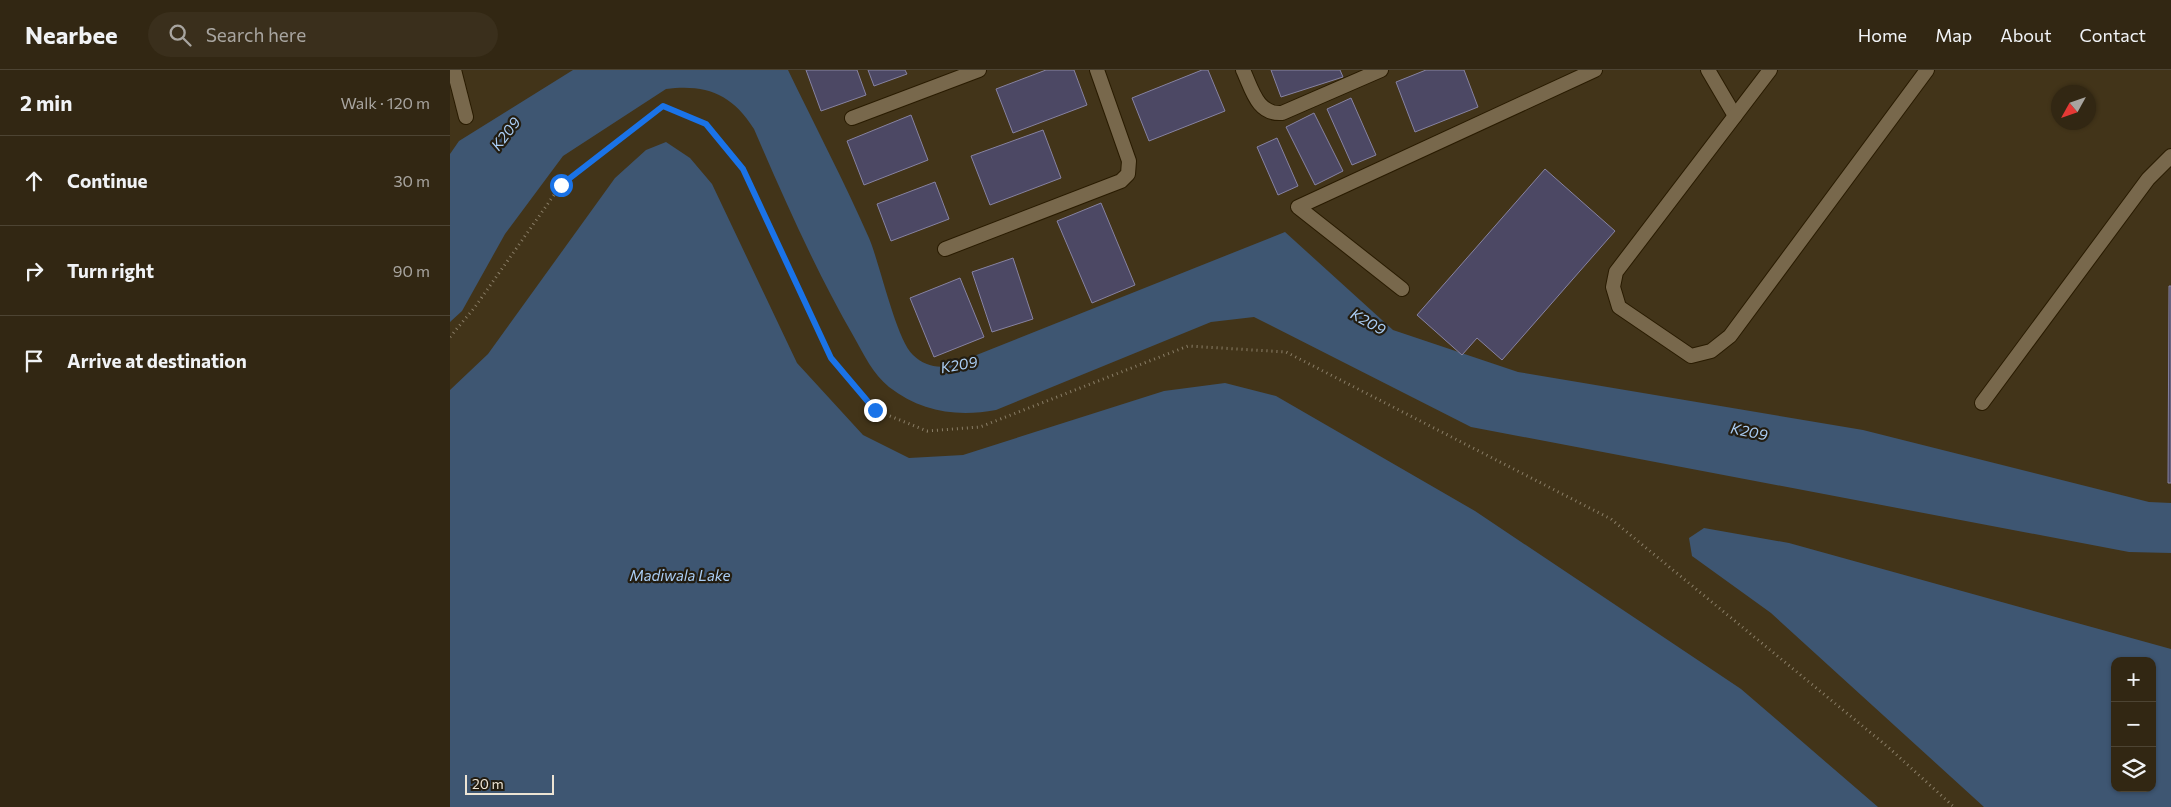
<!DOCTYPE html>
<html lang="en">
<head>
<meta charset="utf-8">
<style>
	body { margin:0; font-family:Commissioner,sans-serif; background:#3a2f1c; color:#f1f3f6 }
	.controls { position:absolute; right:15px; bottom:15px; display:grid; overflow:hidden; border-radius:10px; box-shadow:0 1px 4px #0004 }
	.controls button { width:45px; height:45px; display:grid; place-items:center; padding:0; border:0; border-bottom:1px solid #4d4433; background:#322713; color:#f1f3f6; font:25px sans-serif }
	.compass { position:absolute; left:1601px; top:15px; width:45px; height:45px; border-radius:50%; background:#322713; box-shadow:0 1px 4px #0004; rotate:230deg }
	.scale { position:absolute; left:15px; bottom:12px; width:89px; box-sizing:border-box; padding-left:5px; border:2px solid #ede4d4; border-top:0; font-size:14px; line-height:18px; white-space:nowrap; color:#ede4d4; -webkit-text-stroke:4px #231d11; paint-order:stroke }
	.stop { position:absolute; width:15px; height:15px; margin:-11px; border:4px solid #1a73e8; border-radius:50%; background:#fff }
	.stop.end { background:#1a73e8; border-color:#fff; box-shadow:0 1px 5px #0008 }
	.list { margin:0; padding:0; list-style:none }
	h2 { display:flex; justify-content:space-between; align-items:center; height:65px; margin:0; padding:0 20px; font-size:21px }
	h2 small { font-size:16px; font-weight:400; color:#a8a5a0 }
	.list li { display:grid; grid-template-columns:32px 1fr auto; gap:15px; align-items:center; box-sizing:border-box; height:90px; padding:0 20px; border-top:1px solid #4d4433 }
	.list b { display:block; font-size:19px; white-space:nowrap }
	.list em { font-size:16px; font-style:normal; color:#a8a5a0 }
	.icon { flex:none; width:28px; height:28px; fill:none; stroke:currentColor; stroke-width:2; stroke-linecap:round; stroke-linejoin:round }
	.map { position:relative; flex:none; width:1721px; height:737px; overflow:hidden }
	header { display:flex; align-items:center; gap:30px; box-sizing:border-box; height:70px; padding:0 25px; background:#322713; border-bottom:1px solid #4d4433 }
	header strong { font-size:24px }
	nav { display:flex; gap:28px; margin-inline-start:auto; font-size:18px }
	.search { width:350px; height:45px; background:#3a2f1c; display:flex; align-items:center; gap:12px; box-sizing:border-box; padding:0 18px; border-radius:28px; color:#a8a5a0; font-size:19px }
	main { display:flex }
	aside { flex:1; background:#322713 }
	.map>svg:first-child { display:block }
</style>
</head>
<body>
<header>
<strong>Nearbee</strong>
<div class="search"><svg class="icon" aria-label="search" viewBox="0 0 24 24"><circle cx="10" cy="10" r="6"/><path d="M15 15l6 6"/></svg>Search here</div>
<nav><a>Home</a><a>Map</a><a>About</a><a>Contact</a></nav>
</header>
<main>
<aside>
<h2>2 min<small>Walk · 120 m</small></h2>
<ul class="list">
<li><svg class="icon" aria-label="ahead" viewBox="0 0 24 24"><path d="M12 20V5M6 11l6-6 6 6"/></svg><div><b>Continue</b></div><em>30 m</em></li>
<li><svg class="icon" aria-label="right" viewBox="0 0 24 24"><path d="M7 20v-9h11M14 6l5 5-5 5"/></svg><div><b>Turn right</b></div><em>90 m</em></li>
<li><svg class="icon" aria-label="arrive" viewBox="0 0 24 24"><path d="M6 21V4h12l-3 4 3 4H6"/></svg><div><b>Arrive at destination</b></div></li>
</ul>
</aside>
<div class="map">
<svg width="1721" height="737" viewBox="0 0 1721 737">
	<rect width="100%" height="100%" fill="#423419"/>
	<g fill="#3e5672" fill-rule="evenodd">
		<path d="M123 0H338C365 56 394 111 419 168 430 194 446 269 463 285 479 301 501 299 519 288L835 162 943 260 1068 302 1413 360 1699 432 1721 433V483L1679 482 1021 357 804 247 761 252 546 340C507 347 471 342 439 317 423 304 414 285 404 267 366 201 334 129 304 59 282 24 256 14 216 19L113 86 55 164 12 241 0 252V84L9 71Z"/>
		<polygon points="216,72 240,88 262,114 347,293 413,365 459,388 513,385 714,321 775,313 826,326 1025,441 1291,619 1428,737 0,737 0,320 38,284 165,108 196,80"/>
		<path d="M1254 458 1339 473 1721 579V737H1534L1321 543 1242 486 1239 468ZM1665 591H1702V718H1665Z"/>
	</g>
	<g fill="#4c4864" stroke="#8783a2">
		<polygon points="356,0 407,0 416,25 371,41"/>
		<polygon points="418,0 455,0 457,4 424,16"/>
		<polygon points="596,0 624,0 637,35 563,63 546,19"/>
		<polygon points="752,0 758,0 775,41 699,71 682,28"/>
		<polygon points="821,0 890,0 893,7 831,27"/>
		<polygon points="976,0 1014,0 1028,37 965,62 946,12"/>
		<polygon points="901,28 926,85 902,95 877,39"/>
		<polygon points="864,43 893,101 865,115 836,57"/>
		<polygon points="461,45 478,90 414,115 397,71"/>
		<polygon points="593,60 611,108 540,135 521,86"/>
		<polygon points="827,68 848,116 828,125 807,77"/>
		<polygon points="1095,99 1165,161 1052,290 1027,268 1012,285 967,245"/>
		<polygon points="485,112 499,149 441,171 427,134"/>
		<polygon points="651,133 685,215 642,233 607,151"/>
		<polygon points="563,188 583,249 542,262 522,202"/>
		<polygon points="510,208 534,267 484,287 460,228"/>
		<polygon points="1719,216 1721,216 1721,413 1718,413"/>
	</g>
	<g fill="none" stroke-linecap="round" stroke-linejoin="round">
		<defs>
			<g id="minor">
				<polyline points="4,0 16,47"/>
				<path d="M793 0C802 19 807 45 832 43L931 0"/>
				<polyline points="1258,0 1285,46"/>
				<polyline points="1320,0 1166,202 1163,217 1169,237 1241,286 1261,281 1280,266 1477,0"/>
				<polyline points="402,48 529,0"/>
				<polyline points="495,179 671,111 678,104 679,91 647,0"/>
				<polyline points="952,219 848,137 1145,0"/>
				<polyline points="1532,333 1698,109 1721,86"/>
			</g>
		</defs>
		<use href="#minor" stroke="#291b01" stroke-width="16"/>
		<polyline stroke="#8a7e67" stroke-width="3" stroke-dasharray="1 4" stroke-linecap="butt" points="0,267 25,237 111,115 213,36 256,54 293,99 381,289 425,340 477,361 530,357 738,276 836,282 1161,449 1438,677 1504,737"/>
		<use href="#minor" stroke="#78684c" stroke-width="14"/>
	</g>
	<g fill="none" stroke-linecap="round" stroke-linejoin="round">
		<polyline stroke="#1a73e8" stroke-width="6" points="111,115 213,36 256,54 293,99 381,288 425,340"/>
	</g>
	<g text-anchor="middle" stroke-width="4.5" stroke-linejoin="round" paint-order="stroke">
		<g font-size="15" font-style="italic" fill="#abcef5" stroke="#231d11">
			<text transform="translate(56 64) rotate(-53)" y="5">K209</text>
			<text transform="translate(918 252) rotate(29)" y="5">K209</text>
			<text transform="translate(509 295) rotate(-10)" y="5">K209</text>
			<text transform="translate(1299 362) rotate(11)" y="5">K209</text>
			<text x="230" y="511">Madiwala Lake</text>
		</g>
	</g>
</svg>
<div class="controls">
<button>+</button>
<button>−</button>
<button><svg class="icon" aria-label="layers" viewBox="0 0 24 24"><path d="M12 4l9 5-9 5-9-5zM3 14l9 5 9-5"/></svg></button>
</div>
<svg class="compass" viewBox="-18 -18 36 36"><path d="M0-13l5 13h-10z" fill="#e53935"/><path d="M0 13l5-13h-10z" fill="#a8a5a0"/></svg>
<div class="scale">20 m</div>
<div class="stop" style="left:111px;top:115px"></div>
<div class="stop end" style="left:425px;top:340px"></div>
</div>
</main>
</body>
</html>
